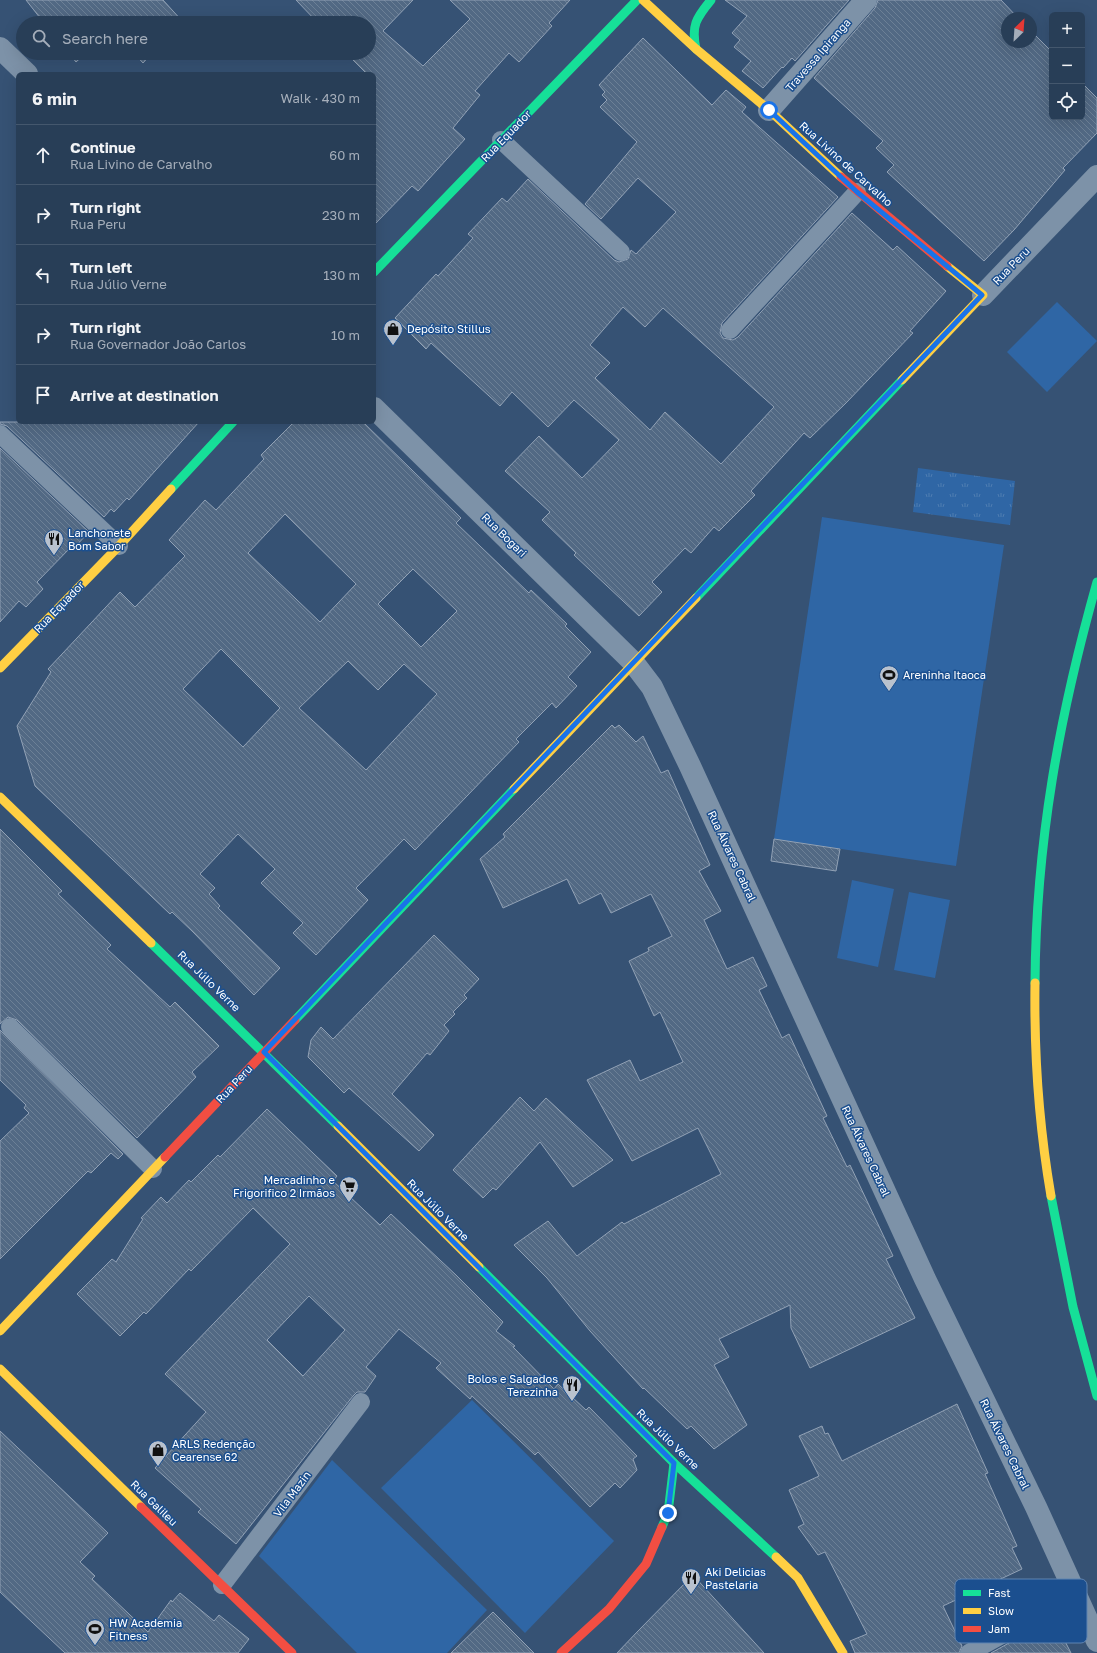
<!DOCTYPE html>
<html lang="en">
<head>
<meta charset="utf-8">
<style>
	body { margin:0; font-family:"Golos Text",sans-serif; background:#344961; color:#f1f3f6 }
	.controls { position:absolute; right:12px; top:12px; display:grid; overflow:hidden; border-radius:6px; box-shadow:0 4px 16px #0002 }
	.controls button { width:36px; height:36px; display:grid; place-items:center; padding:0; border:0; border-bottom:1px solid #44576d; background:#283e57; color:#f1f3f6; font:20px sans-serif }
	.compass { position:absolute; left:1001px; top:12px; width:36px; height:36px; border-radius:50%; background:#283e57; box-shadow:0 4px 16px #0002; rotate:25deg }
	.stop { position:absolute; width:12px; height:12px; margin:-9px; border:3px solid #1a73e8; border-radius:50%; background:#fff }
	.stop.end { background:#1a73e8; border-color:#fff; box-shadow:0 1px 4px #0008 }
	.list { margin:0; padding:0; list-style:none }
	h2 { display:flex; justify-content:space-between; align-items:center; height:52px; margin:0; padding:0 16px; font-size:17px }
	h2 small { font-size:13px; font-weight:400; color:#a5aeba }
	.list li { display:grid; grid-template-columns:26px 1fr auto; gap:12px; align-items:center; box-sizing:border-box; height:60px; padding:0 16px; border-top:1px solid #44576d }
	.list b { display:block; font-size:15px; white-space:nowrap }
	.list p { margin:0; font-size:13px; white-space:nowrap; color:#a5aeba }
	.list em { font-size:13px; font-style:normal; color:#a5aeba }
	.icon { flex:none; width:22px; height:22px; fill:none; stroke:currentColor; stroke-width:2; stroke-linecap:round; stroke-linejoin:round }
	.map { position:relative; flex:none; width:1097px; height:1653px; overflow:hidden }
	.search { position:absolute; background:#283e57; box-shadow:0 4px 16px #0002; left:16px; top:16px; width:360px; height:44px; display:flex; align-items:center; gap:10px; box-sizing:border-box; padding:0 14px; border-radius:22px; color:#a5aeba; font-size:15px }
	.panel { position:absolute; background:#283e57; box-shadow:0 4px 16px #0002; left:16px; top:72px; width:360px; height:352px; border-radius:6px }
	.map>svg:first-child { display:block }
</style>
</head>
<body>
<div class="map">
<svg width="1097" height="1653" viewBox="0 0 1097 1653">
	<defs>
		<pattern id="park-tufts" width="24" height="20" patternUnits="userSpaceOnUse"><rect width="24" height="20" fill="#2f66a5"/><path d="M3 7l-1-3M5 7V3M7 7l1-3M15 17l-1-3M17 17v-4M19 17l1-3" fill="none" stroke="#4e7db2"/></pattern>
		<pattern id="building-back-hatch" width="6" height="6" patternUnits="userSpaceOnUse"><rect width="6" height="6" fill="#526984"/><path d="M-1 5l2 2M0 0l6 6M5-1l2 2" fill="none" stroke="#6c8096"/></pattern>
	</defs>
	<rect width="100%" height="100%" fill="#365274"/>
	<polygon fill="url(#park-tufts)" points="918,468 1015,481 1010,525 913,512"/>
	<g fill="#2f66a5">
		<polygon points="1057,302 1097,341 1047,392 1007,352"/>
		<polygon points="822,517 1004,545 956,866 774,839"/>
		<polygon points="852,880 894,889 878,967 837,958"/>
		<polygon points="909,892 950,900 935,978 894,970"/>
		<polygon points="472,1400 614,1541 525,1633 381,1488"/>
		<polygon points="332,1460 487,1610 447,1653 357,1653 259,1556"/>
	</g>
	<g fill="url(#building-back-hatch)" stroke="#92a2b6" fill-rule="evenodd">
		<polygon points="26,0 163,0 183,22 44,23"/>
		<polygon points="296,0 413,0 383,31 423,66 470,19 450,0 570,0 549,23 552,26 519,62 509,53 475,91 480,95 453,128 465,139 418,191 412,186 374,225 374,74 367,74 346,53 369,53 369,23 318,23"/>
		<polygon points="725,0 849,0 795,61 792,58 783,68 782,67 763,88 742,71 751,61 734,47 740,40 732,33 747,16"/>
		<polygon points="878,0 1001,0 1018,18 1007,18 1007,42 1031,42 1031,31 1052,52 1052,117 1082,117 1082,83 1097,98 1097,133 1063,168 1065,170 1014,230 984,261 887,172 894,165 876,148 883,141 814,78 875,8"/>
		<path d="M643 38 712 105 726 90 746 107 742 112 838 197 722 323 720 333 723 338 733 340 738 337 852 213 893 250 897 246 946 291 910 331 913 333 846 403 810 438 804 433 751 491 755 495 719 531 714 527 691 553 685 548 652 582 662 592 639 616 574 555 576 553 542 520 550 512 505 471 539 436 582 478 619 440 574 400 548 427 512 392 500 406 431 343 426 349 395 318 436 274 438 276 473 238 468 234 502 198 507 202 528 179 614 260 619 262 628 259 631 250 636 254 676 212 638 178 601 219 585 204 637 142 600 107 607 100 602 95 605 92 599 85ZM623 307 645 327 663 308 774 407 721 464 665 412 650 430 595 378 610 363 590 345Z"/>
		<polygon points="69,53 86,53 76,62"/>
		<polygon points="134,53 152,53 143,63"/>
		<polygon points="0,422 199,422 129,500 127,498 114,512 111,509 104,517 7,426 0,424"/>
		<path d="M294 422H363L461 518 456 523 529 593 531 590 567 624 565 626 591 652 568 677 577 686 556 708 552 703 516 739 519 742 415 850 404 839 356 888 368 900 316 955 293 933 303 923 261 883 275 869 238 834 200 874 215 888 209 894 220 906 218 908 280 968 254 995 193 932 172 912 170 914 35 786 17 726 51 672 48 669 120 592 135 607 185 556 169 540 205 500 216 510 264 459 261 455ZM285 514 356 584 320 622 248 553ZM413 569 457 611 421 647 378 604ZM221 649 280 708 243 747 183 689ZM348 661 378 690 404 664 437 694 366 770 299 708Z"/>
		<polygon points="0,448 89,532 73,549 71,547 37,582 43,589 26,607 19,601 0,622"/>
		<polygon points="612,725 615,728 619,725 636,742 643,736 661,773 668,770 710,865 699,871 721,911 704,920 727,969 753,957 767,986 759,990 782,1038 789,1034 827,1116 823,1118 847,1167 850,1165 893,1256 886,1259 915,1318 810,1368 791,1328 790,1305 719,1339 729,1357 714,1365 747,1425 714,1449 691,1426 687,1429 644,1388 643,1389 590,1331 547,1278 514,1245 548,1221 577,1256 622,1222 624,1224 721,1174 698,1128 632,1161 587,1080 630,1060 640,1081 683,1062 660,1012 654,1016 629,961 649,951 648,948 672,936 651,894 611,913 601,893 579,904 567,879 503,908 480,859 505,837 503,834"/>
		<polygon points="0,829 62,891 58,894 111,945 107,949 170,1007 175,1002 219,1046 192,1072 196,1077 137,1138 17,1020 8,1017 0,1024"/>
		<polygon points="774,839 840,849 836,871 771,861"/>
		<polygon points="434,935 479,979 464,995 467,998 453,1012 455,1014 444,1025 449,1031 430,1055 427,1053 392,1094 434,1135 419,1151 349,1088 344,1093 308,1057 311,1040 321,1027 333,1039"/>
		<polygon points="0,1030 123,1154 118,1159 111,1153 91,1173 88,1171 0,1259 0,1141 29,1113 24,1108 26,1105 0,1080"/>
		<polygon points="520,1097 534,1111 546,1098 613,1160 573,1187 540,1142 496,1190 493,1188 483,1198 453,1170"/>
		<path d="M267 1109 337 1176 333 1181 380 1225 391 1214 456 1275 503 1322 496 1331 515 1346 513 1347 554 1389 558 1384 586 1410 589 1407 637 1456 633 1459 637 1470 620 1488 615 1483 590 1507 538 1452 535 1455 472 1396 470 1399 436 1368 441 1363 399 1329 366 1367 376 1376 365 1392H357L353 1396 236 1544 198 1512 201 1509 155 1468 206 1412 165 1374 290 1244 253 1208 191 1271 189 1269 146 1314 144 1312 120 1336 77 1294 112 1259 116 1262 143 1219 141 1218 161 1197 167 1203 189 1180 191 1182 218 1155 220 1157ZM309 1296 345 1330 303 1376 267 1340Z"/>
		<polygon points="957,1404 988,1473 985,1474 1017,1546 1012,1548 1022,1569 943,1606 962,1646 959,1653 855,1653 850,1641 867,1634 825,1552 818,1555 798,1527 804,1524 789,1490 819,1476 799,1436 822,1426 825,1434 828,1433 842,1461"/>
		<polygon points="0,1431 108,1533 80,1562 95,1576 92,1579 148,1632 171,1600 172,1602 180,1593 214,1621 219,1615 249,1639 238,1653 65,1653 0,1592"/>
		<polygon points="693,1575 764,1653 617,1653 638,1631"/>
		<polygon points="493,1612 534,1653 451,1653"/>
		<polygon points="1054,1620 1071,1653 991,1653 1034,1629"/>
	</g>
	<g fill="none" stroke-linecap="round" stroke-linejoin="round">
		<g stroke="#7d92a8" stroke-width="18">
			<polyline points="501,140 621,252"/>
			<polyline points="730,330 857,192"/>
			<polyline points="0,434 119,546"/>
			<polyline points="10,1027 153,1169"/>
			<polyline points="222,1585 361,1402"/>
			<polyline points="969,1653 1076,1594"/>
		</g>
		<g stroke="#7d92a8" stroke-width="22">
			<polyline points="0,48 27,74"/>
			<polyline points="769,110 866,0"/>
			<polyline points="983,295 1097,176"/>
			<polyline points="374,408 633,662 652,687 690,766 925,1279 1036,1507 1097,1641"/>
		</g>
		<g stroke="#16e098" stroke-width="9">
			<path d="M696 49C691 26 696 18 711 0"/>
			<polyline points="374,272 637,0"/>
			<polyline points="171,489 233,422"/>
			<polyline points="696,598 902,380"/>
			<polyline points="151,943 338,1126"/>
			<path d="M1035 983C1036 842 1059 717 1097 582"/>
			<polyline points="295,1020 514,789"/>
			<polyline points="1051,1196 1073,1307 1097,1396"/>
			<polyline points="479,1267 674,1463 776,1557"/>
			<polyline points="662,1527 668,1513 674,1463"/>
		</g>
		<g stroke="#ffcf43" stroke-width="9">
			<polyline points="643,0 696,49 769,110 841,177"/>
			<polyline points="902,380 983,295 947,266"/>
			<polyline points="0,668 119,546 171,489"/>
			<polyline points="514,789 696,598"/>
			<polyline points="0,797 151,943"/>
			<path d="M1035 983C1034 1054 1039 1126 1051 1196"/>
			<polyline points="338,1126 479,1267"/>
			<polyline points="0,1331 165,1157"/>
			<polyline points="0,1369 141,1507"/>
			<polyline points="776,1557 798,1578 843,1653"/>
		</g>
		<g stroke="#f24e42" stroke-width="9">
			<polyline points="841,177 947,266"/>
			<polyline points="165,1157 295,1020"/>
			<polyline points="141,1507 292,1653"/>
			<polyline points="561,1653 609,1609 646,1564 662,1527"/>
		</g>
	</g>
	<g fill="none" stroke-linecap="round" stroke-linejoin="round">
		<polyline stroke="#1a73e8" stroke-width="5" points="668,1513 674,1463 264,1052 982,295 857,192 769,110"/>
	</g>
	<defs>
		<symbol id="shop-pin" viewBox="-11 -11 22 30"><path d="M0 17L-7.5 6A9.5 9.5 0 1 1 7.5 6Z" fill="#b9c2ce" stroke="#1b4f8f"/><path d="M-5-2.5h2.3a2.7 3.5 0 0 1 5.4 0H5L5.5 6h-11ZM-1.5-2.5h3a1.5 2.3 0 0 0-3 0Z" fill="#111"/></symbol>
		<symbol id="restaurant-pin" viewBox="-11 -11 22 30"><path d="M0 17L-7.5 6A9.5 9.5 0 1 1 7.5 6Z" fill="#b9c2ce" stroke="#1b4f8f"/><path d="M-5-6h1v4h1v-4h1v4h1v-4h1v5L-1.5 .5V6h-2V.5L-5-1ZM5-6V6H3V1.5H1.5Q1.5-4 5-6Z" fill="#111"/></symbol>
		<symbol id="stadium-pin" viewBox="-11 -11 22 30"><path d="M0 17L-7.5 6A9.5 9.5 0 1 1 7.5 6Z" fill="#b9c2ce" stroke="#1b4f8f"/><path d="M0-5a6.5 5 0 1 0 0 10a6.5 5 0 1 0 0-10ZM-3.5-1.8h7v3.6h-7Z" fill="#111"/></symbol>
		<symbol id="supermarket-pin" viewBox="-11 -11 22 30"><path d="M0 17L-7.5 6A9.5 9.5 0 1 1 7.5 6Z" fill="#b9c2ce" stroke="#1b4f8f"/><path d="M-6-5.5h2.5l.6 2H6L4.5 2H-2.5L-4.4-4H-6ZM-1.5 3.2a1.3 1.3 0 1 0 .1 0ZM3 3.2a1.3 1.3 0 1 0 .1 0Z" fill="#111"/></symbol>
	</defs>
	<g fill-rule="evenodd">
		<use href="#shop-pin" x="382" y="318" width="22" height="30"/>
		<use href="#restaurant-pin" x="43" y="528" width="22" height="30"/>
		<use href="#stadium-pin" x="878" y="664" width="22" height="30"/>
		<use href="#supermarket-pin" x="338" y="1175" width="22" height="30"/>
		<use href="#restaurant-pin" x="561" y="1374" width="22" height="30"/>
		<use href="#shop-pin" x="147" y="1439" width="22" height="30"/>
		<use href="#restaurant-pin" x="680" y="1567" width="22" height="30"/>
		<use href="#stadium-pin" x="84" y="1618" width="22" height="30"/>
	</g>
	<g text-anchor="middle" stroke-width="3" stroke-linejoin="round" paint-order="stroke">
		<g font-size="11" fill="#fff" stroke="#1b4f8f">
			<text transform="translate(818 55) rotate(-49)" y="4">Travessa Ipiranga</text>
			<text transform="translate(506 136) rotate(-46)" y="4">Rua Equador</text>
			<text transform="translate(846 164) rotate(42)" y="4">Rua Livino de Carvalho</text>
			<text transform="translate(1011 266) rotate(-46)" y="4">Rua Peru</text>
			<text transform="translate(504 535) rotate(44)" y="4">Rua Bogari</text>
			<text transform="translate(59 607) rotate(-46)" y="4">Rua Equador</text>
			<text transform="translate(732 856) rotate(65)" y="4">Rua Álvares Cabral</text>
			<text transform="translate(209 981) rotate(44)" y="4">Rua Júlio Verne</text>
			<text transform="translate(234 1084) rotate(-47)" y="4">Rua Peru</text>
			<text transform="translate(866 1151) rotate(65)" y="4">Rua Álvares Cabral</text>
			<text transform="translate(438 1210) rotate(45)" y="4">Rua Júlio Verne</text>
			<text transform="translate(668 1439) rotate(44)" y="4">Rua Júlio Verne</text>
			<text transform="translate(1005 1444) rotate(64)" y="4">Rua Álvares Cabral</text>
			<text transform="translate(292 1494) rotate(-53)" y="4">Vila Mazin</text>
			<text transform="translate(154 1503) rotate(44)" y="4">Rua Galileu</text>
		</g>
		<g font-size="11" fill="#fff" stroke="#1b4f8f" text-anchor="start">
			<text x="407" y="333">Depósito Stillus</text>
			<text x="68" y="537">Lanchonete<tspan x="68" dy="13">Bom Sabor</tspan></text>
			<text x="903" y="679">Areninha Itaoca</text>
			<text x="335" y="1184" text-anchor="end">Mercadinho e<tspan x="335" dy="13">Frigorifico 2 Irmãos</tspan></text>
			<text x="558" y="1383" text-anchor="end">Bolos e Salgados<tspan x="558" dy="13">Terezinha</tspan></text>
			<text x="172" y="1448">ARLS Redenção<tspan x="172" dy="13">Cearense 62</tspan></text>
			<text x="705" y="1576">Aki Delicias<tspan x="705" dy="13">Pastelaria</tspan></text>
			<text x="109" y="1627">HW Academia<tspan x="109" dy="13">Fitness</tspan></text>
		</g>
	</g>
	<rect x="955" y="1579" width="132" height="64" rx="6" fill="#1b4f8f" stroke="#5f84b1" stroke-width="1"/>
	<rect x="963" y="1590" width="18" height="6" fill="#16e098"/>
	<rect x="963" y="1608" width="18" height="6" fill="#ffcf43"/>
	<rect x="963" y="1626" width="18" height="6" fill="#f24e42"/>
	<g font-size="11" fill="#fff">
		<text x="988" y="1597">Fast</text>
		<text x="988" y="1615">Slow</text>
		<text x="988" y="1633">Jam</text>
	</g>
</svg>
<div class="controls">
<button>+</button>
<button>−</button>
<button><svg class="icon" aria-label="locate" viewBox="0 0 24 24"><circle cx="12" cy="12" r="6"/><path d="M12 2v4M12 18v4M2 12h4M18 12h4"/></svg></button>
</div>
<svg class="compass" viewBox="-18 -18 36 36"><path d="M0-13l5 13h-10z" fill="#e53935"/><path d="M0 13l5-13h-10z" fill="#a5aeba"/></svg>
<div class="stop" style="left:769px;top:110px"></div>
<div class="stop end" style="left:668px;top:1513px"></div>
<div class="search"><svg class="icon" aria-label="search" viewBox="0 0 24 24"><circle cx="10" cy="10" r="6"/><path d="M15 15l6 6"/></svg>Search here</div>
<section class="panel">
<h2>6 min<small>Walk · 430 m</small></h2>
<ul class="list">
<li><svg class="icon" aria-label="ahead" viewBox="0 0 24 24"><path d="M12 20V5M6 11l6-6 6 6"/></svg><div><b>Continue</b><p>Rua Livino de Carvalho</p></div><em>60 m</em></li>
<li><svg class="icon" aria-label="right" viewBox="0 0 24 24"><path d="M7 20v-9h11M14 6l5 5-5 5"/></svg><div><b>Turn right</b><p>Rua Peru</p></div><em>230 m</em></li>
<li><svg class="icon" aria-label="left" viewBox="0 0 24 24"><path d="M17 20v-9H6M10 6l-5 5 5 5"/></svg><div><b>Turn left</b><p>Rua Júlio Verne</p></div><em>130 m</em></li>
<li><svg class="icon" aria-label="right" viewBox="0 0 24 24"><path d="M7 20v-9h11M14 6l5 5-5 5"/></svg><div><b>Turn right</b><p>Rua Governador João Carlos</p></div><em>10 m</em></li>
<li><svg class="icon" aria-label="arrive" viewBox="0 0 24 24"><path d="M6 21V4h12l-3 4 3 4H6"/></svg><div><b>Arrive at destination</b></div></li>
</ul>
</section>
</div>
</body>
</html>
